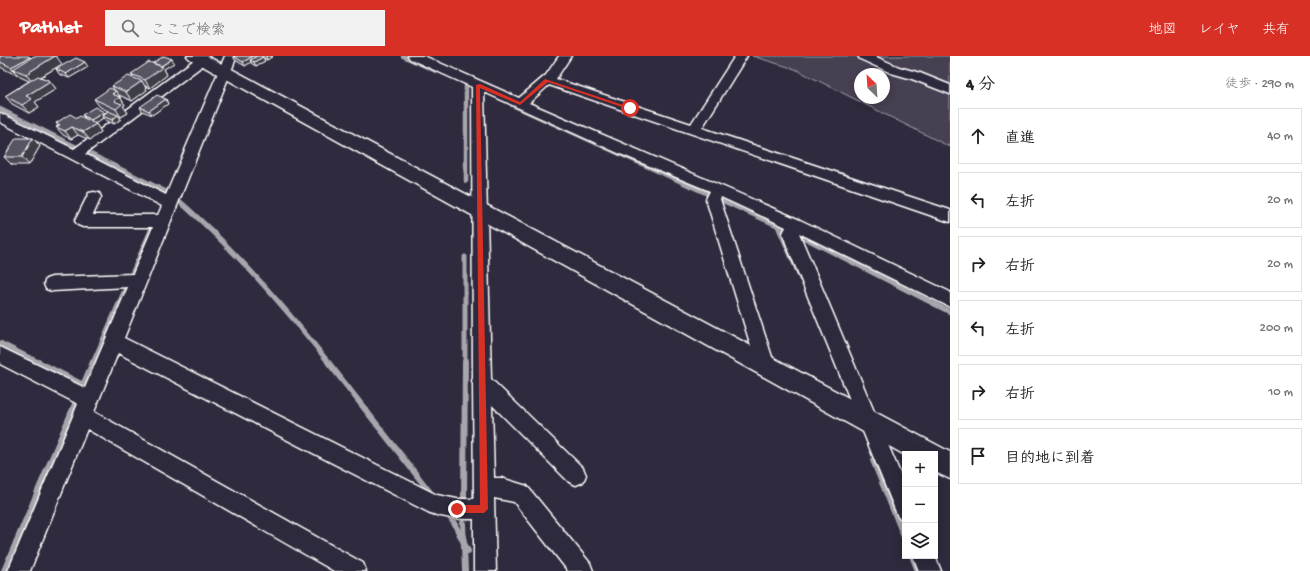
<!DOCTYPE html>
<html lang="ja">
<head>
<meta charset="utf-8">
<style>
	body { margin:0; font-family:"Gochi Hand","Klee One",sans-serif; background:#f2f2f2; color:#202124 }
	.controls { position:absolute; right:12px; bottom:12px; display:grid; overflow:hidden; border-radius:0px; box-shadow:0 2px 10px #0003 }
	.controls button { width:36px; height:36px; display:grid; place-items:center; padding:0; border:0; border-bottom:1px solid #e0e0e0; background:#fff; color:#202124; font:20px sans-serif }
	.compass { position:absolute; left:854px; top:12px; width:36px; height:36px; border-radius:50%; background:#fff; box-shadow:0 2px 10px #0003; rotate:335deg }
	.stop { position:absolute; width:12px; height:12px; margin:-9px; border:3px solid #d93025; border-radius:50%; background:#fff }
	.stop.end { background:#d93025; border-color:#fff; box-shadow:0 1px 4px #0008 }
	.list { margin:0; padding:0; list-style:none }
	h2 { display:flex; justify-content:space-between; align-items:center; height:52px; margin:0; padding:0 16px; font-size:17px }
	h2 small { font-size:13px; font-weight:400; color:#757577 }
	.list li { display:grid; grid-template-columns:26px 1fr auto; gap:12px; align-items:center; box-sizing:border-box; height:56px; margin:0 8px 8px; padding:0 8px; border:1px solid #e0e0e0; border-radius:0px }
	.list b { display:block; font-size:15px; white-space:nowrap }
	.list em { font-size:13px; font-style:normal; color:#757577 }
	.icon { flex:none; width:22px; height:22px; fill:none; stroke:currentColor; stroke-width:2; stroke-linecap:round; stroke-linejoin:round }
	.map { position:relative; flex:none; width:950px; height:515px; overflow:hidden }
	header { display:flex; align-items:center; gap:24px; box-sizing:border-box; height:56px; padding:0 20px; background:#d93025; color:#fff }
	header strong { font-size:19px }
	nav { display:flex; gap:22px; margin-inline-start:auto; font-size:14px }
	.search { width:280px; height:36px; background:#f2f2f2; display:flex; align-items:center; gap:10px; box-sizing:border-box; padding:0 14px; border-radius:0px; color:#757577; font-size:15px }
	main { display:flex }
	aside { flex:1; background:#fff }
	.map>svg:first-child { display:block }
</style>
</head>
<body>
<header>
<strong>Pathlet</strong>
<div class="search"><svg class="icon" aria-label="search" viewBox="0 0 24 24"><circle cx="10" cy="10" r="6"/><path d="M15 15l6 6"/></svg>ここで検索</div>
<nav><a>地図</a><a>レイヤ</a><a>共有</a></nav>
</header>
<main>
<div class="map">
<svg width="950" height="515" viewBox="0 0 950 515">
	<rect width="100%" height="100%" fill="#2f2a3d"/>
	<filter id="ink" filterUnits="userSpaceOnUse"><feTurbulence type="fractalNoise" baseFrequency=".025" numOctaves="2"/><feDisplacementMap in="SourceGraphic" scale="8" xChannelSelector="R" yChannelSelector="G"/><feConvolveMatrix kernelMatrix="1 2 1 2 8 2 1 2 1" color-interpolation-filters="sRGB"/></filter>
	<g filter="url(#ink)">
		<path fill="#464152" stroke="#a2a0a8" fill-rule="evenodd" d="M752 0H950V91L795 13ZM860 18H884V42H860Z"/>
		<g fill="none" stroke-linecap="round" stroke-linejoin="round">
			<g stroke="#a7a6ad" stroke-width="4.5">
				<polyline points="403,0 436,15"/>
				<polyline points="466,28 466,125"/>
				<polyline points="512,49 708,138"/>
				<polyline points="0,53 171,138"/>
			</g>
			<g stroke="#a7a6ad" stroke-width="5">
				<path d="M170 137C229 187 281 246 329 307"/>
				<polyline points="706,137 799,179 950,256"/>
				<polyline points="778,170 801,223"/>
				<polyline points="0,287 40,307"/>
				<polyline points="93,307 152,172"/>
				<polyline points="465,307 465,201"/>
			</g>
			<g stroke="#a7a6ad" stroke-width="6">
				<polyline points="38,306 83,329"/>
				<polyline points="328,306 433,440"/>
				<polyline points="873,404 905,483"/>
				<polyline points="464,445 465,306"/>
				<polyline points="446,456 454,467 468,495"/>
				<polyline points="463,467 465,515"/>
				<polyline points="912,500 918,515"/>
				<polyline points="4,515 93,306"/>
			</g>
			<defs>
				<g id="minor">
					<path d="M202 0 206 1 208 4 206 7 85 98 166 139 225 0H237L124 282 437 439 457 443H474L473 328 472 325 473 322 472 31 410 3 408 0H424L519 42 546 19 559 0H571L556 23 691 68 735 0H747L702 72 950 154V166L549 29 529 47 800 164 950 236V251L799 177 905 429V464L898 461 786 187 783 177 786 171 721 141 720 143 775 310 772 316 766 318 760 316 757 310 706 143 710 135 618 97 484 36 491 323 583 412 586 419 583 426 576 429 569 426 492 349 494 422H501L527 430 590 507 593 515H568L514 446 494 442 496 515H474V463C458 463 442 462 428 456L118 297 94 356 363 507 366 515H334L87 373 30 515H8L78 348 0 308V291L85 332 128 231 52 235 46 233 44 228 46 223 52 221 133 218 153 171H83L78 169 75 165 89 137 94 136 99 137 101 141 93 159H158L162 150 0 66V57L74 93 198 1Z"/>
					<polygon points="858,0 874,0 899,11 920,17 950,29 950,38 912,23 891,17 860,3"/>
					<polygon points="913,500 935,500 941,515 919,515"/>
				</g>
				<polygon id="tertiary" points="187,0 207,0 950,396 950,423 935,416 935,398 905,398 905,399 190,3"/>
			</defs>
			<use href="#minor" stroke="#fff" stroke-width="3"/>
			<use href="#tertiary" stroke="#fff" stroke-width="3"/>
			<use href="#minor" fill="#2f2a3d" fill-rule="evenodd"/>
			<use href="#tertiary" fill="#2f2a3d" fill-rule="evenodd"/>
		</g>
		<g fill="#4d4956" stroke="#fff">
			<polygon points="0,0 31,2 62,8 41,21 50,25 56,33 35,46 39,51 29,57 12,48 5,40 29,25 20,21 18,19 18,20 0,11"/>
			<polygon points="233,0 273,0 267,4 264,2 265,5 256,10 252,8 251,6 245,10 235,4"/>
			<polygon points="172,3 174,7 164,13 167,19 150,32 145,30 147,34 132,45 119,39 125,49 123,50 128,57 121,61 118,60 121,63 114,68 105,64 103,62 94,68 96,68 101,76 90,84 78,79 71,83 63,79 56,71 58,70 56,67 77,62 86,63 82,59 104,56 105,57 108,55 100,51 94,43 115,35 112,30 133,22 131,18 153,7"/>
			<polygon points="88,11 69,22 59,18 56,13"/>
			<polygon points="166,43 168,48 152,59 142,55 140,51"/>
			<polygon points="33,82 40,90 29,109 12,109 4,101"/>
		</g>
		<g fill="#3e3c46" stroke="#fff">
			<polygon points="55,0 56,0 62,8 32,26 26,18"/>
			<polygon points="253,0 257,0 250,4 251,6 245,10 243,6"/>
			<polygon points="266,0 273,0 267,4"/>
			<polygon points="30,1 36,9 13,13 18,19 18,20 11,11"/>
			<polygon points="263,1 265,5 256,10 254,6"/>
			<polygon points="172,3 174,7 164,13 167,19 150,32 145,24 160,11"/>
			<polygon points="85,6 88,11 69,22 66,18"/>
			<polygon points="50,25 56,33 35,46 39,51 29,57 22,49 26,40"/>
			<polygon points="142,25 147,34 132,45 126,36"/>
			<polygon points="116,35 125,49 123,50 128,57 121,61 116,53 112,38"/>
			<polygon points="166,43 168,48 152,59 149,55"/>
			<polygon points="104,56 106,60 102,60 103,62 94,68 91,64"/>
			<polygon points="118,59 121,63 114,68 112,64"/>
			<polygon points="96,68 101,76 90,84 83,76"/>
			<polygon points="72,71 78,79 71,83 65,75"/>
			<polygon points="33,82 40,90 29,109 22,101"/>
		</g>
		<g fill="#595564" stroke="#fff">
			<polygon points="0,0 28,0 30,1 11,11 0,6"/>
			<polygon points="34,0 55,0 26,18 13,13"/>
			<polygon points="164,0 172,3 161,10 153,7"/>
			<polygon points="233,0 253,0 243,6"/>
			<polygon points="257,0 262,0 263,1 254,6 250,4"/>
			<polygon points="76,2 85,6 66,18 56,13"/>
			<polygon points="149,6 163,11 145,24 131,18"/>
			<polygon points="38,20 50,25 26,40 32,43 22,49 5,40"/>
			<polygon points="128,20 142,25 126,36 112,30"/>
			<polygon points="110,32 116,35 112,38 120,41 114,45 122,48 116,53 94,43"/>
			<polygon points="157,39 166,43 149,55 140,51"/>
			<polygon points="95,51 104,56 91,64 82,59"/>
			<polygon points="108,55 118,59 112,64 102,60"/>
			<polygon points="70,58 77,62 80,60 96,68 83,76 72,71 65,75 56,71 60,69 56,67"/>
			<polygon points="16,82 33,82 22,101 4,101"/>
		</g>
	</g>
	<polygon fill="#d93025" points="545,23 632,52 628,53 548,26 520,49 480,32 488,453 484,457 457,457 453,453 457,449 480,449 476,29 480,28 520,46"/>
</svg>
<div class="controls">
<button>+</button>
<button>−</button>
<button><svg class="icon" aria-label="layers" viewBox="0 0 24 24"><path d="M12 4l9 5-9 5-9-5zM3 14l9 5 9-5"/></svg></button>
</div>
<svg class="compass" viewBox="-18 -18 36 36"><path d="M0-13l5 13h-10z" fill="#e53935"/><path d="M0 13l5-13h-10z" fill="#757577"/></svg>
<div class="stop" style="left:630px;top:52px"></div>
<div class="stop end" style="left:457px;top:453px"></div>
</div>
<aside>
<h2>4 分<small>徒歩 · 290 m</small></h2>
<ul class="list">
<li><svg class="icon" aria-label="ahead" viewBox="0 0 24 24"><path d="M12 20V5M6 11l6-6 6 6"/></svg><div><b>直進</b></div><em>40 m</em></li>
<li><svg class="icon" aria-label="left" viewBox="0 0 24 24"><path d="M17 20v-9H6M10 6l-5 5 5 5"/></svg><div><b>左折</b></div><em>20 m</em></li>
<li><svg class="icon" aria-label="right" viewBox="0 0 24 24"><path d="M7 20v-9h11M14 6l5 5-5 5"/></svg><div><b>右折</b></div><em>20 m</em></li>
<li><svg class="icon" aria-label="left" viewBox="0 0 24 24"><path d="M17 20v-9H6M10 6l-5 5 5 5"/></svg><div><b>左折</b></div><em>200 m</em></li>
<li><svg class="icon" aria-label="right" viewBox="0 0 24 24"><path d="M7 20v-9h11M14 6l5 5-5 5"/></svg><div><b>右折</b></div><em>10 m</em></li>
<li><svg class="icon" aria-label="arrive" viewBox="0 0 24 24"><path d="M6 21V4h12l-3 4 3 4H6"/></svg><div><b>目的地に到着</b></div></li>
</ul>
</aside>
</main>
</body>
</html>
